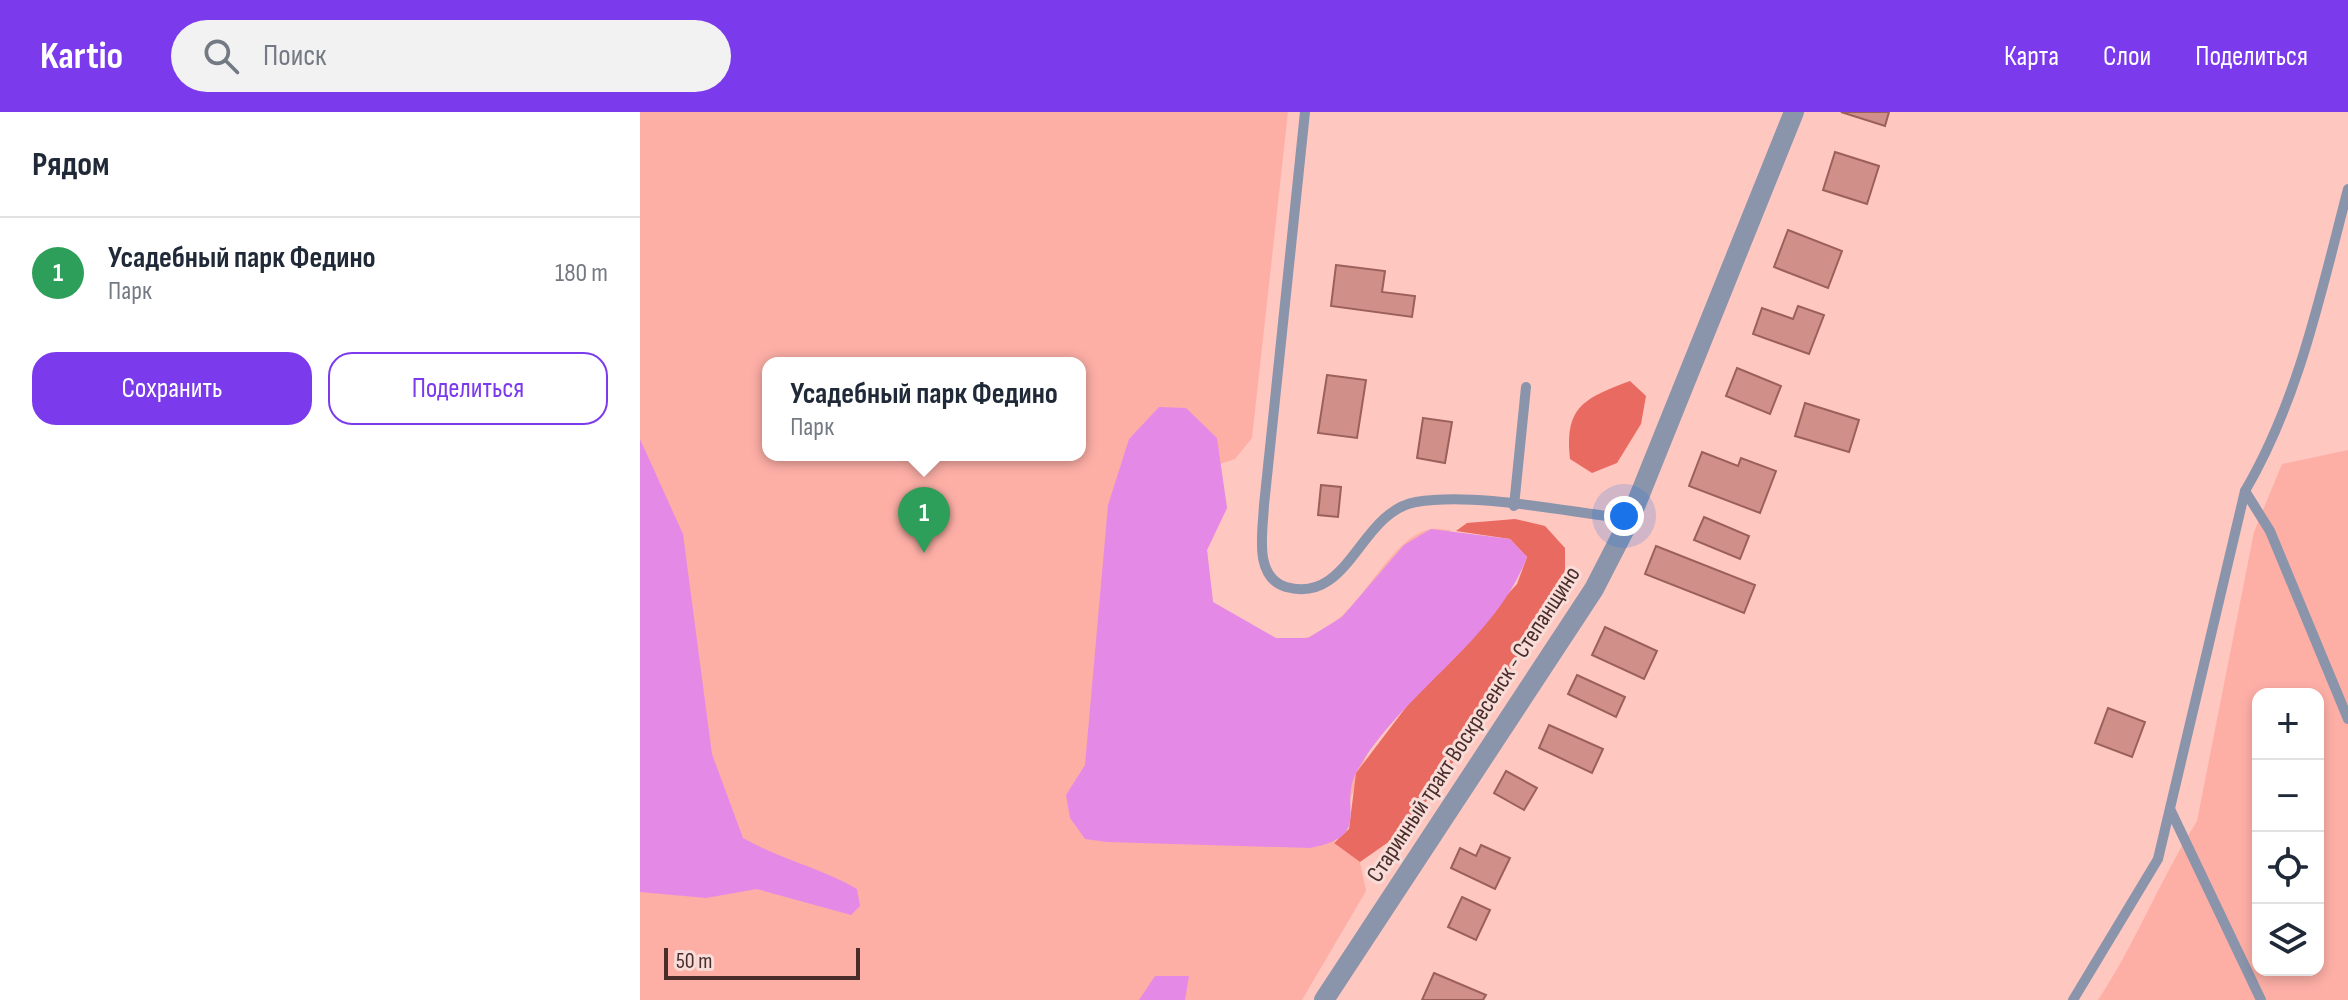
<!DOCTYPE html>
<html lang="ru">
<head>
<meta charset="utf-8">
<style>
	body { margin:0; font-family:"Sofia Sans Condensed",sans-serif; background:#f2f2f3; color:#1f2937 }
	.controls { position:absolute; right:24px; bottom:24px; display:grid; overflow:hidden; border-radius:16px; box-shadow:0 4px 12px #0003 }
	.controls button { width:72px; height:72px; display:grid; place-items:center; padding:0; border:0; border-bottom:2px solid #e0e1e3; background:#fff; color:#1f2937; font:40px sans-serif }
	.scale { position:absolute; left:24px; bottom:20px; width:196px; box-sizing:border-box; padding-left:8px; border:4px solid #482d2b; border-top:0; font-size:22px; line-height:28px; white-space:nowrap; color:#482d2b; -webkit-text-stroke:6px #f8dcd8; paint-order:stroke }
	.you { position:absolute; left:984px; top:404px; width:28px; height:28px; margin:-20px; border:6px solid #fff; border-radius:50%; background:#1a73e8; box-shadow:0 0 0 12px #1a73e833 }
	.badge { display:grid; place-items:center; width:52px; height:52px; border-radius:50%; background:#7c3aed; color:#fff; font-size:26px; font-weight:700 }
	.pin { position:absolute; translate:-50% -66px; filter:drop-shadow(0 2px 4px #0008) }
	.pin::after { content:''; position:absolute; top:42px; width:28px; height:24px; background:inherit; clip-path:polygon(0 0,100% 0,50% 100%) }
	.popup { position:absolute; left:122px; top:245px; width:324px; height:104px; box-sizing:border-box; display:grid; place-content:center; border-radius:16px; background:#fff; filter:drop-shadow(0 2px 6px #0005); font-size:26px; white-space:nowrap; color:#747a83 }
	.popup b { font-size:30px; color:#1f2937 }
	.popup::after { content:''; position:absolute; left:50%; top:100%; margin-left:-16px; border:16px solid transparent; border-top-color:#fff }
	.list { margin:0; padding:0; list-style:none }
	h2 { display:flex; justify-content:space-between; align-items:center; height:104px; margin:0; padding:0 32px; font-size:34px }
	h2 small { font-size:26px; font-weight:400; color:#747a83 }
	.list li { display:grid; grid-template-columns:52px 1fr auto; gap:24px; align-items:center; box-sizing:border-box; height:112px; padding:0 32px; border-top:2px solid #e0e1e3 }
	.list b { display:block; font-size:30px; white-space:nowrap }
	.list p { margin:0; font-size:26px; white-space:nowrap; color:#747a83 }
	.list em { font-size:26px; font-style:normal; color:#747a83 }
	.actions { display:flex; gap:16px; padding:24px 32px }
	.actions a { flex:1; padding:18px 0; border:2px solid #7c3aed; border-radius:24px; text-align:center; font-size:28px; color:#7c3aed }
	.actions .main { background:#7c3aed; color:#fff }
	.icon { flex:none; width:44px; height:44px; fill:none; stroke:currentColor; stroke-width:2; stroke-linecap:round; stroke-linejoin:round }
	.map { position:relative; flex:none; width:1708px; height:888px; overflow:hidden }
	header { display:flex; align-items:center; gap:48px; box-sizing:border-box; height:112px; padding:0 40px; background:#7c3aed; color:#fff }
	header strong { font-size:38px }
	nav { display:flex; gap:44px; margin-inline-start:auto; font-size:28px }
	.search { width:560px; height:72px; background:#f2f2f3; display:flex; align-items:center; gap:20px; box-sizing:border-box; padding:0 28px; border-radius:44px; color:#747a83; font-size:30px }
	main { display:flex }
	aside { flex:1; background:#fff }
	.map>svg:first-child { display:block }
</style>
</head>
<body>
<header>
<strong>Kartio</strong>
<div class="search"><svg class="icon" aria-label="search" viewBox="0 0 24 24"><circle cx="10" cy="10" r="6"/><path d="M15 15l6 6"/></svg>Поиск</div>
<nav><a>Карта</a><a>Слои</a><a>Поделиться</a></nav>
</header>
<main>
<aside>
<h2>Рядом<small></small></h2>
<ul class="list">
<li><span class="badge" style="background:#2e9e5b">1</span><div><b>Усадебный парк Федино</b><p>Парк</p></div><em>180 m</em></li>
</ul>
<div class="actions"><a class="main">Сохранить</a><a>Поделиться</a></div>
</aside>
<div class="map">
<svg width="1708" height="888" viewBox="0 0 1708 888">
	<rect width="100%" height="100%" fill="#fec7c0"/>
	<g fill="#fdafa6" fill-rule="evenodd">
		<path d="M0 0H648L612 326 595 347 580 352 587 396 567 438 573 490C589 499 620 523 637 526 712 542 738 427 791 417 797 416 805 418 810 418L694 731 720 750 726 779 662 888H0ZM128 251H440V343H128Z"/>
		<path d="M1708 338V888H1458C1496 831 1520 767 1557 709L1614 420 1642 352ZM1618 582H1678V858H1618Z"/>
	</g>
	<g fill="#e96a61">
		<path d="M990 269 1006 284 1001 312 977 351 952 361 930 347C924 294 945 286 990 269Z"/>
		<polygon points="875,407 905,414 925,436 925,462 834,620 767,717 720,750 694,731 709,717 716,661 773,586 877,472 887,445 870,427 816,419 827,411"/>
	</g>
	<g fill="#e48ae6">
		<path d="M519 295 546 296 577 326 587 396 567 438 573 490 636 526H668L702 505 764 433 791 417 870 427 887 445C855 530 762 580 717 659 697 696 735 724 670 736L467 730 445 727 430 706 426 683 445 653 468 393 489 327Z"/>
		<path d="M0 327 43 422 72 642 103 726C140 747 181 756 217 777L220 794 211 803 117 777 66 786 0 780Z"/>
		<polygon points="515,864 549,864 545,888 499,888"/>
	</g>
	<g fill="#d08f88" stroke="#9c605a" stroke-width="2">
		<polygon points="1201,0 1249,0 1245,14"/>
		<polygon points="1195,40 1239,54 1227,92 1183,78"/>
		<polygon points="1148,118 1202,139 1188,176 1134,155"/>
		<polygon points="696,153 745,159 742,180 775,184 772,205 691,194"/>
		<polygon points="1158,194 1184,203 1169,242 1113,222 1122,196 1153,207"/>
		<polygon points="1097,256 1141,274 1130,302 1086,284"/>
		<polygon points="687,263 726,268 717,326 678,321"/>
		<polygon points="1165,291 1219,308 1209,340 1155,324"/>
		<polygon points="783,306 812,310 805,351 777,346"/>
		<polygon points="1062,340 1098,354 1101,346 1136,359 1120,401 1049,374"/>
		<polygon points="681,373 701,375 698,405 678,403"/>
		<polygon points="1064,405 1109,424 1100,447 1054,428"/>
		<polygon points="1016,434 1115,473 1104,501 1005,462"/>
		<polygon points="965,515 1017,539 1004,567 952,543"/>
		<polygon points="937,563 985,585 976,605 928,582"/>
		<polygon points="1468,596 1505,610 1492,645 1455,631"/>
		<polygon points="909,613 963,637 952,661 899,636"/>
		<polygon points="866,659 897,676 884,698 854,681"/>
		<polygon points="841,733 870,746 855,777 811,756 820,736 836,744"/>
		<polygon points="822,785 850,798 836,828 808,815"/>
		<polygon points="794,861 846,883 843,888 782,888"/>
	</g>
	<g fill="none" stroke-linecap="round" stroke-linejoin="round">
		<g stroke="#8a94ab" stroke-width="10">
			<path d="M665 0 624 393C623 419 613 465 646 475 710 493 719 400 776 390 836 380 927 400 990 407"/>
			<polyline points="1605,379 1630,419 1708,607"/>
			<polyline points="874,394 886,275"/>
			<polyline points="1530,697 1621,888"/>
			<path d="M1433 888 1518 747 1605 379C1659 287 1681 180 1708 77"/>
		</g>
		<polyline stroke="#8a94ab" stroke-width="20" points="684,888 954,477 990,407 1154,0"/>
	</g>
	<g text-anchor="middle" stroke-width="6" stroke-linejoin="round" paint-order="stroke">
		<g font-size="24" fill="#482d2b" stroke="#f8dcd8">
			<text transform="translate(833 612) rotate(-57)" y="8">Старинный тракт Воскресенск - Степанщино</text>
		</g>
	</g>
</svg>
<div class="controls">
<button>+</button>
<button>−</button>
<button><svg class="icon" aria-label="locate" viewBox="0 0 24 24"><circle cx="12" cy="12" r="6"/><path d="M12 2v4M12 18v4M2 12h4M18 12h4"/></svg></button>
<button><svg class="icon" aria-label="layers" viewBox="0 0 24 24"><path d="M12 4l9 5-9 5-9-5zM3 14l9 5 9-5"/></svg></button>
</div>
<div class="scale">50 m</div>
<div class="you"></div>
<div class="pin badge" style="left:284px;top:441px;background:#2e9e5b">1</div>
<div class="popup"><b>Усадебный парк Федино</b>Парк</div>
</div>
</main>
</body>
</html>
